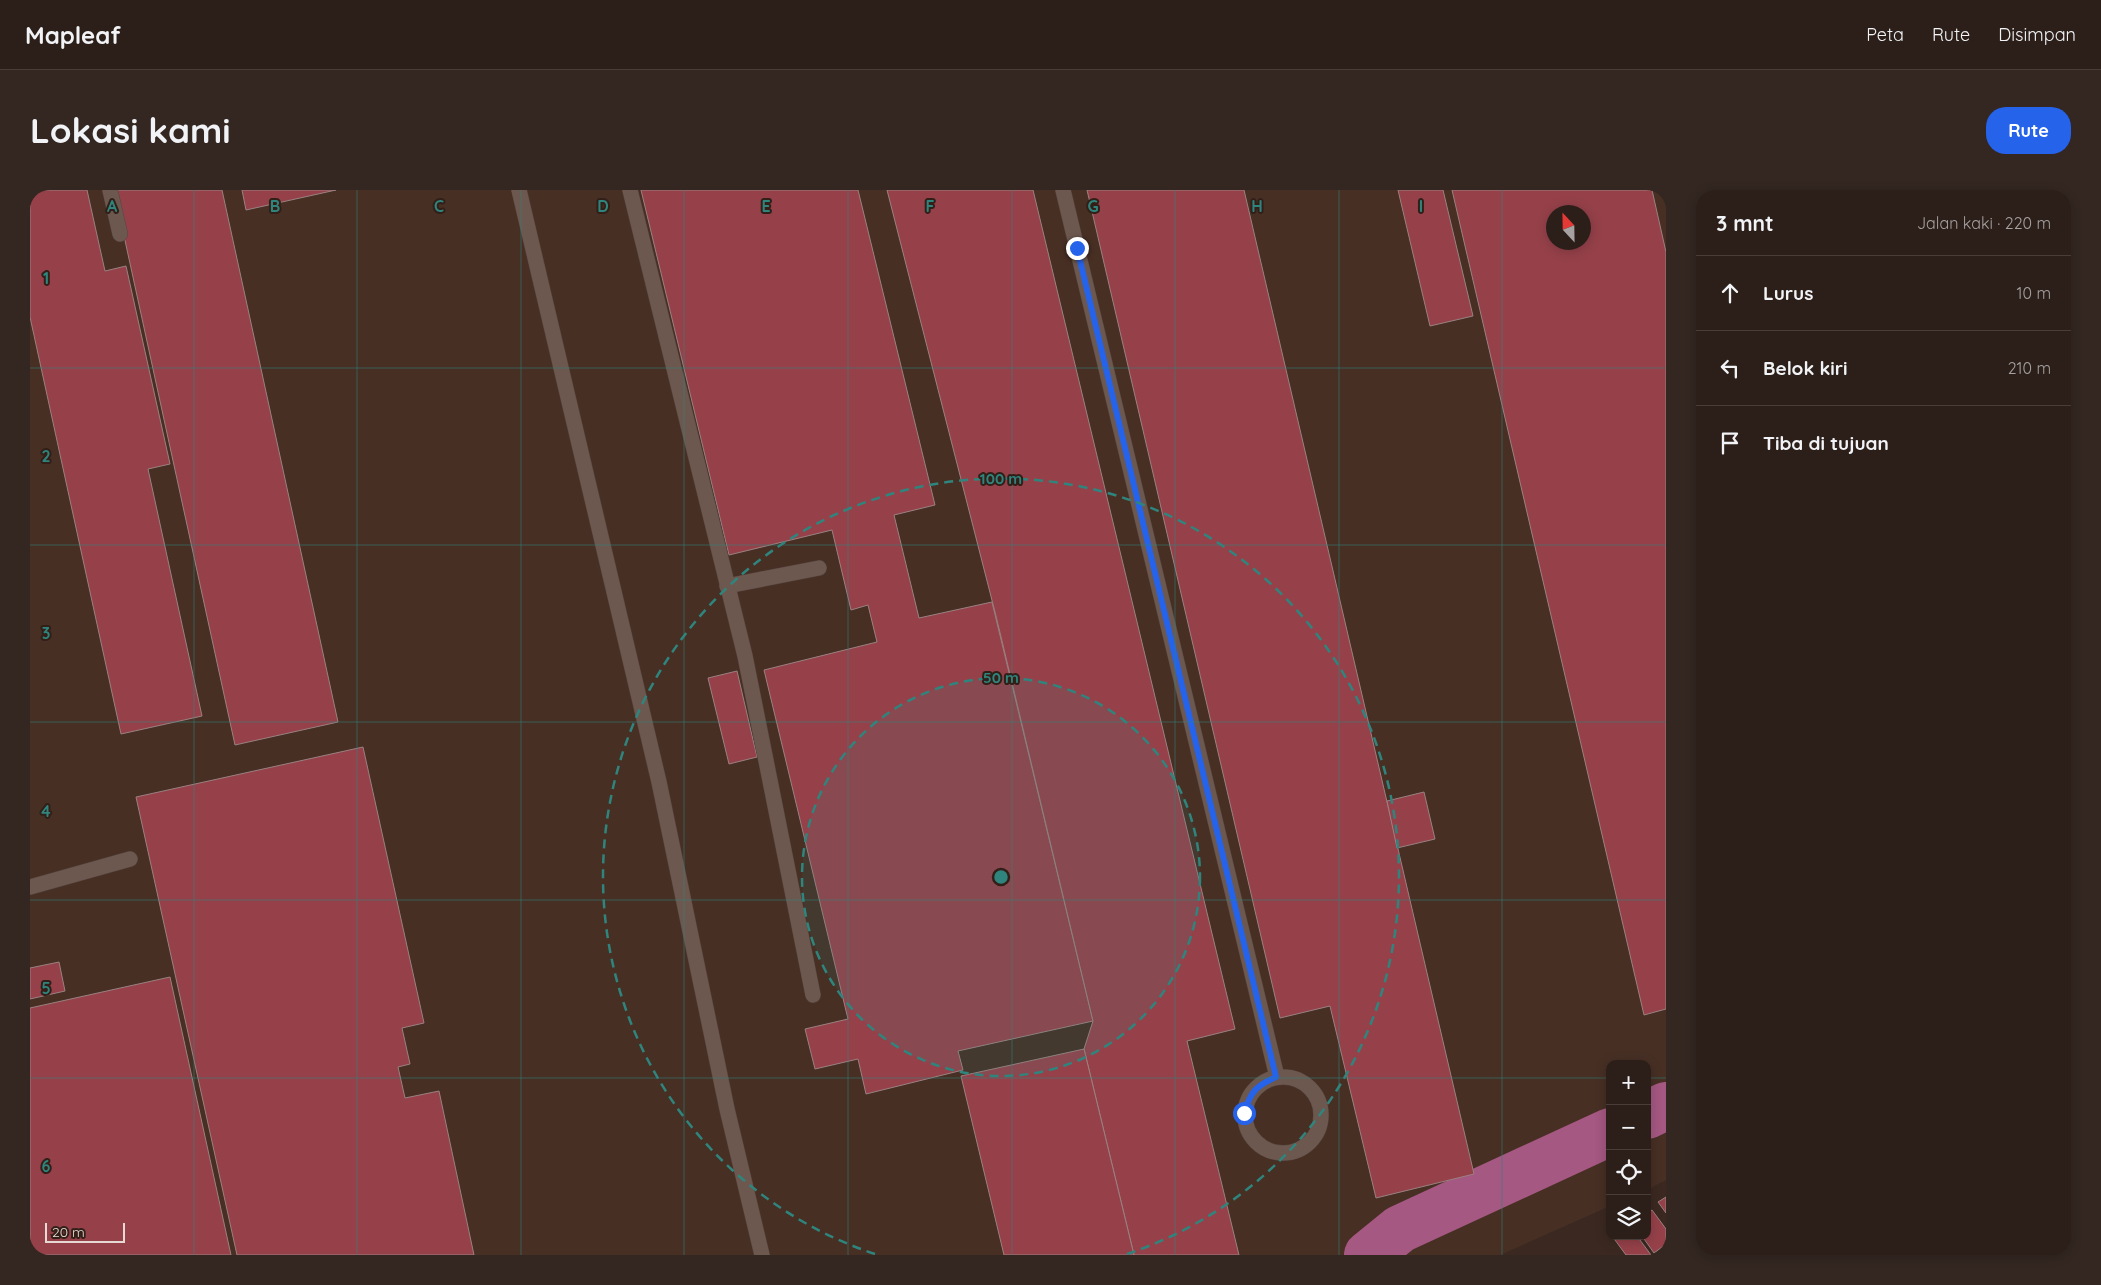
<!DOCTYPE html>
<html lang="id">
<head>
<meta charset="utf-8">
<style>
	body { margin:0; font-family:Quicksand,sans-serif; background:#342722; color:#f1f3f6 }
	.controls { position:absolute; right:15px; bottom:15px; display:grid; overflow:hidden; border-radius:10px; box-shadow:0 2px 12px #0003 }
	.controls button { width:45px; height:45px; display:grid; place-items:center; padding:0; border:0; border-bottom:1px solid #483d38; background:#2c1f19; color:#f1f3f6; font:25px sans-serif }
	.compass { position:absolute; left:1516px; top:15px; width:45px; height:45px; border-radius:50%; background:#2c1f19; box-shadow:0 2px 12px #0003; rotate:338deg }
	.scale { position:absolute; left:15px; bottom:12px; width:80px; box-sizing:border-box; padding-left:5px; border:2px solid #e6d9d4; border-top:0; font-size:14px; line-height:18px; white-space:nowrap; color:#e6d9d4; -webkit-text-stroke:4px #311f18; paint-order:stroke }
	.stop { position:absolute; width:15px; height:15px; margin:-11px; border:4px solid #2563eb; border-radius:50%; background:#fff }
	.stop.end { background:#2563eb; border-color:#fff; box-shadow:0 1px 5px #0008 }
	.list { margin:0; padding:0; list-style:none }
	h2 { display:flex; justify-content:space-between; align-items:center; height:65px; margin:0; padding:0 20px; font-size:21px }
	h2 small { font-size:16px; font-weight:400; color:#a6a2a2 }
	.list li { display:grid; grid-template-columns:32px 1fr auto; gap:15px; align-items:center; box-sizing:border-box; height:75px; padding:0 20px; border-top:1px solid #483d38 }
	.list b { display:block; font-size:19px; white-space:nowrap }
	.list em { font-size:16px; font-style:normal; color:#a6a2a2 }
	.icon { flex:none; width:28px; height:28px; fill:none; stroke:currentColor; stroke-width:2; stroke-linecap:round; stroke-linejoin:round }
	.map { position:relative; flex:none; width:1636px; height:1065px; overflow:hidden; border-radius:20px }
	header { display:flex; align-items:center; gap:30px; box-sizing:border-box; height:70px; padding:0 25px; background:#2c1f19; border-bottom:1px solid #483d38 }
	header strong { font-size:24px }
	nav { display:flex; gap:28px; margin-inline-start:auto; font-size:18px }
	.intro { display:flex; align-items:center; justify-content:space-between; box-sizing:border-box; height:120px; padding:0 30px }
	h1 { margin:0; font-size:35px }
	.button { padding:12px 22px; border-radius:20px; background:#2563eb; color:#fff; font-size:18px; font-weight:700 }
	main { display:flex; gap:30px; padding:0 30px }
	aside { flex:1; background:#2c1f19; border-radius:20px; box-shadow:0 2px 12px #0003 }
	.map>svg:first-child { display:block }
</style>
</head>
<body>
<header>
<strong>Mapleaf</strong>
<nav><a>Peta</a><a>Rute</a><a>Disimpan</a></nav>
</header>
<div class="intro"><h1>Lokasi kami</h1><a class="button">Rute</a></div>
<main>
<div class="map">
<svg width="1636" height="1065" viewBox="0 0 1636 1065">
	<rect width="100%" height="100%" fill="#3b2921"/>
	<path fill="#472f24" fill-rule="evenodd" d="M0 0H1636V990L1617 1000V874H1580V1016L1470 1065H0ZM1524 22H1554V52H1524Z"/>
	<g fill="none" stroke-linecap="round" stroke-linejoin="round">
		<g stroke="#a55882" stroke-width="48">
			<polyline points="1617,925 1636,916"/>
			<polyline points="1338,1065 1370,1039 1580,942"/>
		</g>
	</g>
	<g fill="#96414a" stroke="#9a8181" fill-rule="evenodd">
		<polygon points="0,0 57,0 75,81 96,76 140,274 118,279 172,526 91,544 0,127"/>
		<polygon points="84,0 192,0 308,532 205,555"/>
		<polygon points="212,0 306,0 216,20"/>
		<polygon points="611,0 828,0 905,315 864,325 889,428 962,412 1063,831 928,861 933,880 836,904 828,869 785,879 775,839 818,829 734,480 847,452 838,415 821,420 802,340 699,365"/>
		<polygon points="857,0 1003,0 1205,839 1157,851 1209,1065 1104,1065 1054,859 1063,831 966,426"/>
		<polygon points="1057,0 1214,0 1444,984 1346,1008 1300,816 1250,828"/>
		<polygon points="1368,0 1413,0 1443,126 1400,136"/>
		<path d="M1422 0H1622L1636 62V819L1614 825ZM1524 22H1554V52H1524Z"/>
		<polygon points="707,481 727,567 699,574 678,488"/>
		<polygon points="333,557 394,833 372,838 380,874 368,877 375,908 409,901 444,1065 207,1065 106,607"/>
		<polygon points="1394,602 1405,649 1367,658 1357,611"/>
		<polygon points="29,772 35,801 0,809 0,778"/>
		<polygon points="140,787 201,1065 0,1065 0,818"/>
		<polygon points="1054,859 1104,1065 974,1065 931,886"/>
		<polygon points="1636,1007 1636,1023 1628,1012"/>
		<polygon points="1622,1020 1636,1039 1636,1054 1624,1063 1612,1046 1617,1046 1617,1023"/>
		<polygon points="1582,1046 1607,1046 1621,1065 1596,1065"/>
	</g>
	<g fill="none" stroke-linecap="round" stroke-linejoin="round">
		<defs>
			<g id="minor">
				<polyline points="80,0 90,44"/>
				<polyline points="489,0 629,592 697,919 732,1065"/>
				<polyline points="600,0 715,466 783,805"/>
				<polyline points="1033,0 1247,887"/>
				<polyline points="697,396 789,378"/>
				<polyline points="0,697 100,669"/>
				<circle cx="1253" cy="925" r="38"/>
			</g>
		</defs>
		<use href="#minor" stroke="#55453f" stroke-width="16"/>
		<use href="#minor" stroke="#6d584f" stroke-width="15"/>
	</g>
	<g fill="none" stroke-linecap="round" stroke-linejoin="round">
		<path stroke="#2563eb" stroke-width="6" d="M1047 58 1246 887C1226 896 1221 901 1214 923"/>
	</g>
	<path fill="none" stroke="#2f857d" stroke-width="1" stroke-opacity="0.55" d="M164 0V1065M327 0V1065M491 0V1065M654 0V1065M818 0V1065M982 0V1065M1145 0V1065M1309 0V1065M1472 0V1065M0 178H1636M0 355H1636M0 532H1636M0 710H1636M0 888H1580M1617 888H1636"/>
	<circle cx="971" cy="687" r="199" fill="#2f857d" fill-opacity=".12"/>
	<g fill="none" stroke="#2f857d" stroke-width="2.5" stroke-dasharray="9 6">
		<circle cx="971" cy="687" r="199"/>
		<path d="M845 1064A398 398 0 1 1 1097 1064"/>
	</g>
	<g font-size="16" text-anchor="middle" font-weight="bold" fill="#2f857d" stroke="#311f18" stroke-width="4" stroke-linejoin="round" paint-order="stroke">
		<text x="82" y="22">A</text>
		<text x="245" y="22">B</text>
		<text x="409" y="22">C</text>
		<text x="573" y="22">D</text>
		<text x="736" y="22">E</text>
		<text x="900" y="22">F</text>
		<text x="1063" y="22">G</text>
		<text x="1227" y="22">H</text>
		<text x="1391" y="22">I</text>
		<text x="16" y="94">1</text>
		<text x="16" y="272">2</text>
		<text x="16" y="449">3</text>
		<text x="16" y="627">4</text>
		<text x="16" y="804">5</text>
		<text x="16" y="982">6</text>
	</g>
	<circle cx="971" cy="687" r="8" fill="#2f857d" stroke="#311f18" stroke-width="2.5"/>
	<g font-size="15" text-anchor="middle" font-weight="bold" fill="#2f857d" stroke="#311f18" stroke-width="4" stroke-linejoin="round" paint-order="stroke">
		<text x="971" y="294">100 m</text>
		<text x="971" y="493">50 m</text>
	</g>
</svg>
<div class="controls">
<button>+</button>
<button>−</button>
<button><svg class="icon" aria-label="locate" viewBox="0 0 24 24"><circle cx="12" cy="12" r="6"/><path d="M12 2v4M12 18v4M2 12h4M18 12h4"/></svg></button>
<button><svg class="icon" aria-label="layers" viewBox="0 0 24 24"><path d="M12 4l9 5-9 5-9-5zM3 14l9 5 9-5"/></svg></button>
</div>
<svg class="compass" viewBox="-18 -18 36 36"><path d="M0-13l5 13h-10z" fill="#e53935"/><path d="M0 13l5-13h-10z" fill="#a6a2a2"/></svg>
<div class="scale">20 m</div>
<div class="stop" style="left:1214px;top:923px"></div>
<div class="stop end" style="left:1047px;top:58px"></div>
</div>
<aside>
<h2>3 mnt<small>Jalan kaki · 220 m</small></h2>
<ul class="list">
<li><svg class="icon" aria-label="ahead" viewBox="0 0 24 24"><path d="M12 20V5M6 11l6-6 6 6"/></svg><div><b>Lurus</b></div><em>10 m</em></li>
<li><svg class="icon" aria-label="left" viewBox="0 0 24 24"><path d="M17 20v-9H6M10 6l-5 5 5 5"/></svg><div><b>Belok kiri</b></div><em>210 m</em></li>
<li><svg class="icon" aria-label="arrive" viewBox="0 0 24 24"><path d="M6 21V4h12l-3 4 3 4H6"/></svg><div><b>Tiba di tujuan</b></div></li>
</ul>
</aside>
</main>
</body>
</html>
